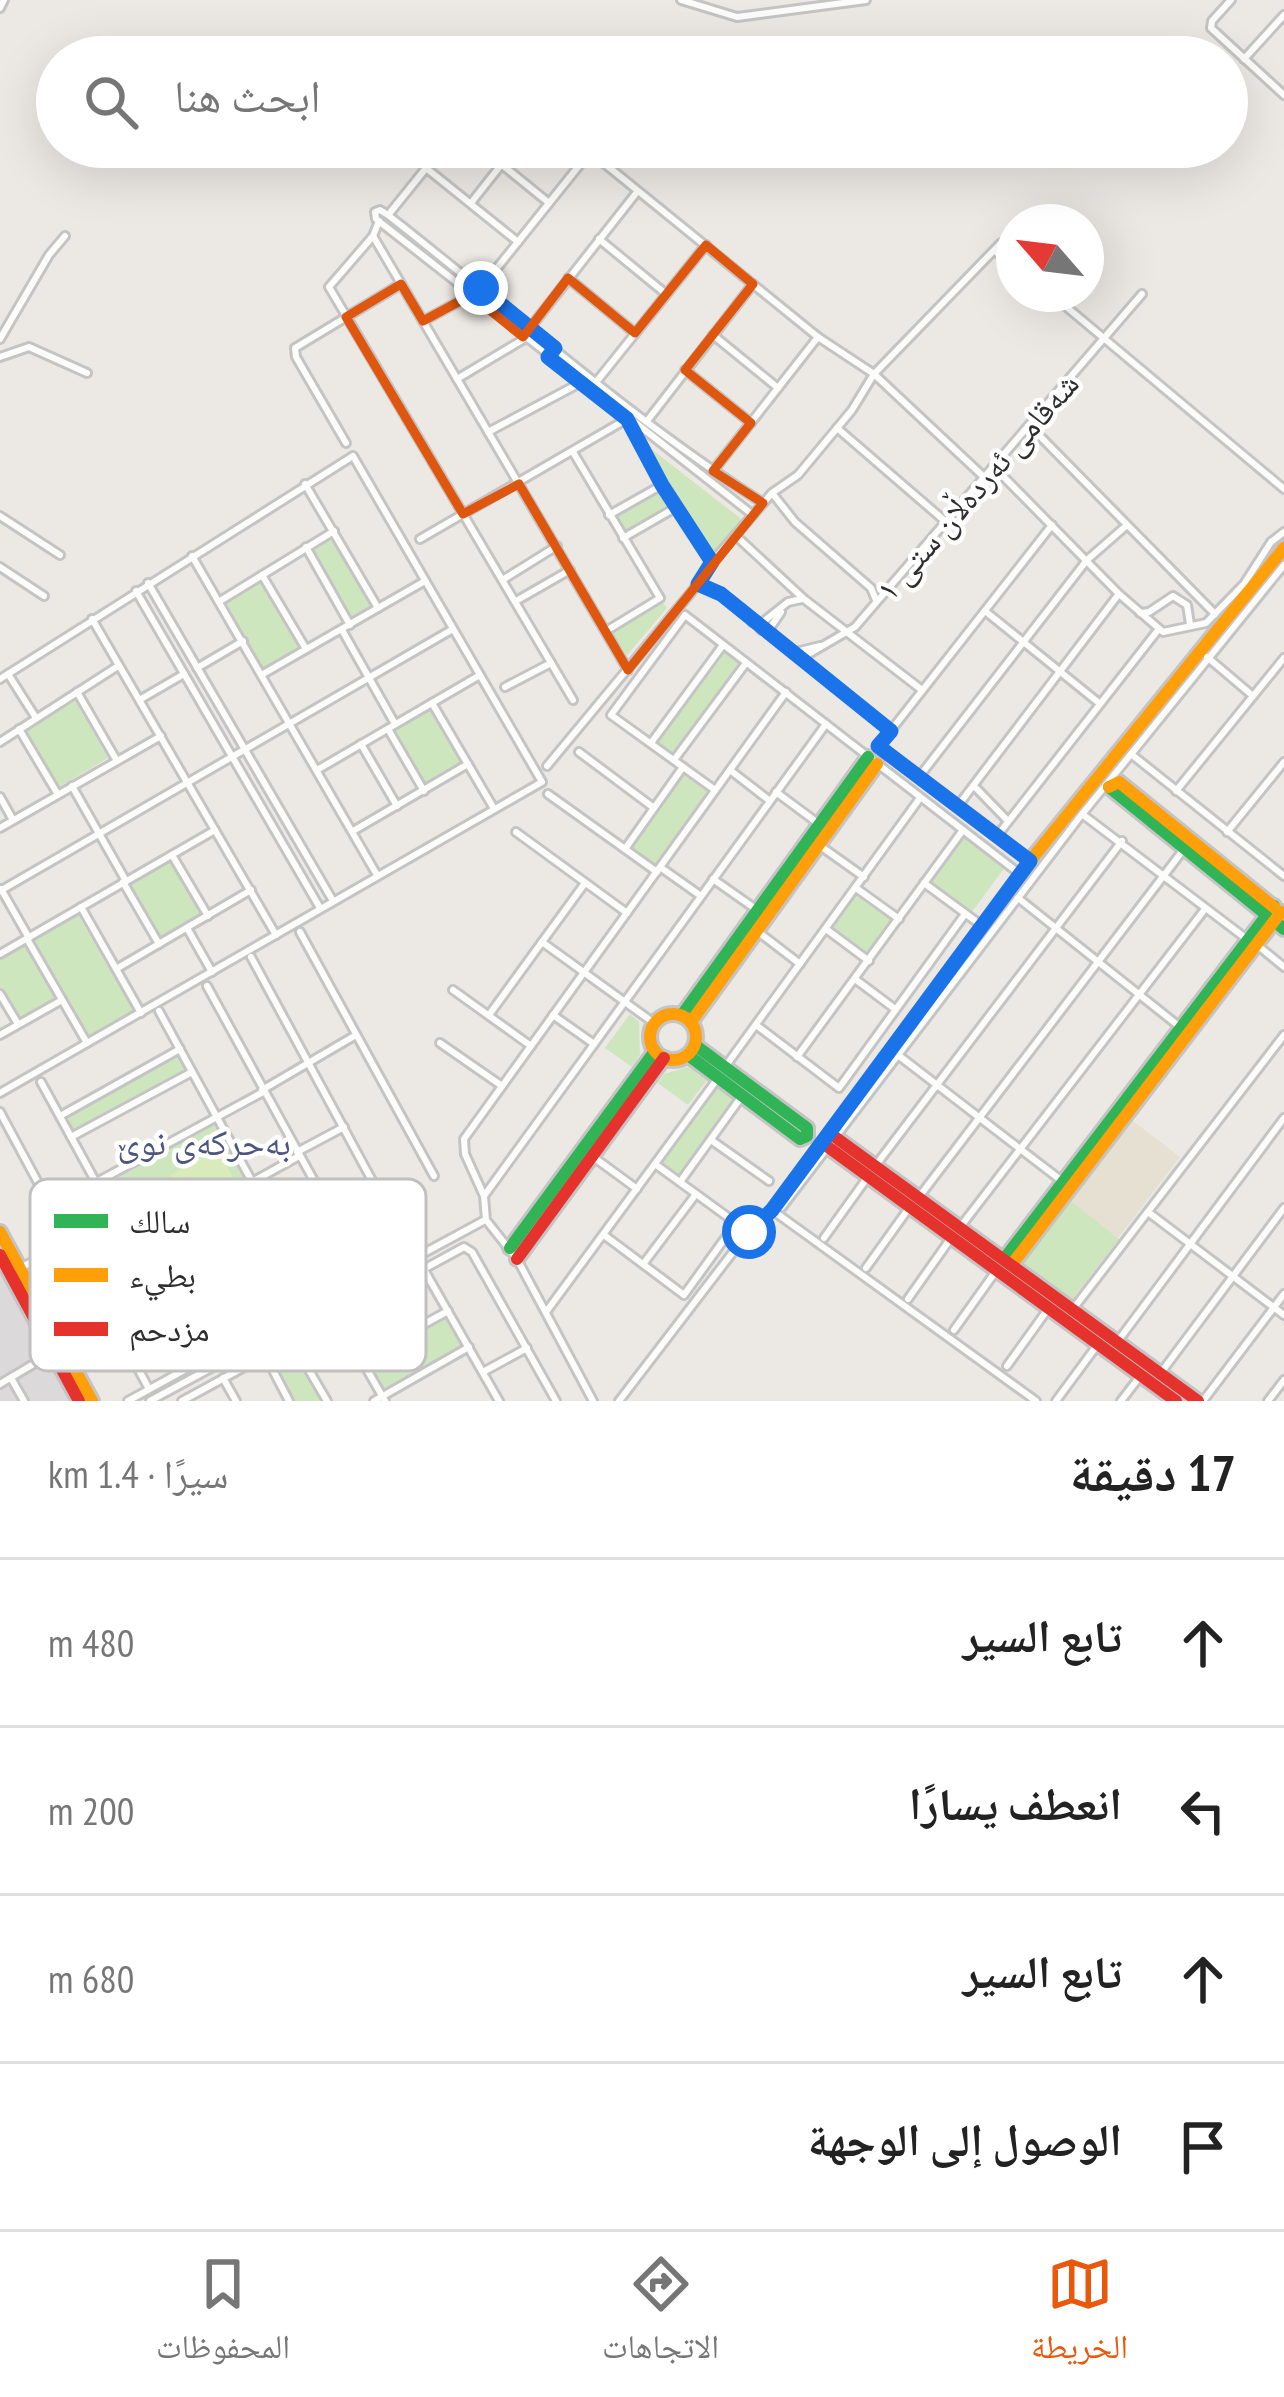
<!DOCTYPE html>
<html lang="ar">
<head>
<meta charset="utf-8">
<style>
	body { margin:0; font-family:"PT Sans Narrow","Noto Naskh Arabic",sans-serif; background:#f6f6f6; color:#222; direction:rtl }
	.compass { position:absolute; left:996px; top:204px; width:108px; height:108px; border-radius:50%; background:#fff; box-shadow:0 12px 48px #0002; rotate:298deg }
	.stop { position:absolute; width:36px; height:36px; margin:-27px; border:9px solid #1a73e8; border-radius:50%; background:#fff }
	.stop.end { background:#1a73e8; border-color:#fff; box-shadow:0 3px 12px #0008 }
	.list { margin:0; padding:0; list-style:none }
	h2 { display:flex; justify-content:space-between; align-items:center; height:156px; margin:0; padding:0 48px; font-size:51px }
	h2 small { font-size:39px; font-weight:400; color:#767676 }
	.list li { display:grid; grid-template-columns:78px 1fr auto; gap:36px; align-items:center; box-sizing:border-box; height:168px; padding:0 48px; border-top:3px solid #e0e0e0 }
	.list b { display:block; font-size:45px; white-space:nowrap }
	.list em { font-size:39px; font-style:normal; color:#767676 }
	.icon { flex:none; width:66px; height:66px; fill:none; stroke:currentColor; stroke-width:2; stroke-linecap:round; stroke-linejoin:round }
	.map { position:relative; flex:none; width:1284px; height:1401px; overflow:hidden; direction:ltr }
	.search { position:absolute; background:#fff; box-shadow:0 12px 48px #0002; left:36px; right:36px; top:36px; height:132px; display:flex; align-items:center; gap:30px; box-sizing:border-box; padding:0 42px; border-radius:66px; color:#767676; font-size:45px }
	.sheet { height:828px; background:#fff }
	nav { display:flex; justify-content:space-around; align-items:center; box-sizing:border-box; height:168px; border-top:3px solid #e0e0e0; background:#fff; font-size:33px; color:#767676 }
	nav a { display:grid; justify-items:center; gap:6px }
	nav .on { color:#ea580c }
	.map>svg:first-child { display:block }
</style>
</head>
<body>
<div class="map">
<svg width="1284" height="1401" viewBox="0 0 1284 1401">
	<rect width="100%" height="100%" fill="#ece8e4"/>
	<polygon fill="#dcd9db" points="0,1274 72,1401 0,1401"/>
	<polygon fill="#e6e0d3" points="1129,1118 1180,1157 1118,1238 1067,1199"/>
	<g fill="#cee6be">
		<polygon points="646,445 740,518 742,526 714,560"/>
		<polygon points="661,490 670,506 624,532 615,516"/>
		<polygon points="332,536 373,607 352,620 310,549"/>
		<polygon points="261,580 300,647 263,670 224,602"/>
		<polygon points="662,602 667,608 627,655 612,632"/>
		<polygon points="725,652 741,664 675,755 658,743"/>
		<polygon points="75,701 108,758 59,787 26,730"/>
		<polygon points="432,709 464,763 425,786 394,731"/>
		<polygon points="684,774 709,792 656,867 630,849"/>
		<polygon points="964,836 1005,867 971,913 931,882"/>
		<polygon points="170,861 202,915 161,939 131,885"/>
		<polygon points="857,893 893,919 868,954 832,928"/>
		<polygon points="78,915 134,1012 89,1037 34,940"/>
		<polygon points="25,943 56,998 19,1020 0,987 0,958"/>
		<polygon points="630,1014 639,1022 640,1055 632,1067 605,1048"/>
		<polygon points="177,1055 185,1070 71,1133 63,1118"/>
		<polygon points="688,1067 707,1080 688,1105 658,1083 664,1074"/>
		<polygon points="717,1085 736,1098 678,1176 662,1162"/>
		<polygon points="215,1124 248,1183 134,1245 101,1186"/>
		<polygon points="1067,1198 1119,1239 1072,1300 1020,1260"/>
		<polygon points="446,1316 462,1345 381,1390 365,1361"/>
		<polygon points="290,1345 322,1401 293,1401 269,1357"/>
	</g>
	<polygon fill="#d9eabb" points="218,1149 233,1178 186,1204 170,1175"/>
	<g fill="none" stroke-linecap="round" stroke-linejoin="round">
		<defs>
			<g id="street">
				<polyline points="681,0 737,17 866,0"/>
				<polyline points="1231,0 1212,21 1211,28 1284,95"/>
				<polyline points="0,8 4,0"/>
				<polyline points="464,51 471,57"/>
				<polyline points="1244,59 1284,15"/>
				<polyline points="480,147 549,203"/>
				<polyline points="584,147 818,337 874,374 985,478"/>
				<polyline points="426,168 518,242"/>
				<polyline points="471,203 501,165"/>
				<polyline points="389,214 443,147"/>
				<polyline points="379,221 373,236 329,287 573,700"/>
				<polyline points="373,236 628,670"/>
				<polyline points="599,239 666,294"/>
				<polyline points="995,251 1014,266"/>
				<polyline points="568,278 635,333"/>
				<polyline points="481,288 590,152"/>
				<polyline points="1051,294 1284,489"/>
				<polyline points="423,321 471,295"/>
				<polyline points="530,328 637,192"/>
				<polyline points="713,335 778,388"/>
				<polyline points="0,339 49,255 65,236"/>
				<polyline points="0,357 29,347 87,373"/>
				<polyline points="685,370 751,423"/>
				<polyline points="457,379 524,339"/>
				<polyline points="597,381 706,245"/>
				<polyline points="647,421 753,284"/>
				<polyline points="1030,426 1215,614"/>
				<polyline points="837,428 946,522"/>
				<polyline points="488,432 580,383"/>
				<polyline points="346,443 296,357 295,348 401,284"/>
				<polyline points="573,452 660,598 606,631"/>
				<polyline points="995,468 1119,594 1163,632 1206,623 1244,584 1271,542 1284,532"/>
				<polyline points="713,471 818,337"/>
				<polyline points="305,484 378,608"/>
				<polyline points="772,493 795,522 871,588 876,600"/>
				<polyline points="609,515 662,485"/>
				<path d="M753 515 376 219 375 212 380 210 388 215C512 312 630 419 763 503"/>
				<polyline points="0,516 60,555"/>
				<polyline points="735,535 804,599 922,690"/>
				<polyline points="623,538 675,508"/>
				<polyline points="420,539 627,419 675,508 711,561"/>
				<polyline points="306,547 350,625"/>
				<polyline points="192,556 377,875"/>
				<polyline points="0,567 44,596"/>
				<polyline points="262,575 306,649"/>
				<polyline points="504,579 557,546"/>
				<polyline points="148,583 333,901"/>
				<polyline points="136,591 320,908"/>
				<polyline points="220,601 334,531"/>
				<polyline points="516,601 570,570"/>
				<polyline points="985,611 1099,703"/>
				<polyline points="1140,613 1149,612 1173,596 1187,605 1190,624"/>
				<polyline points="92,619 276,935"/>
				<polyline points="752,622 763,622 788,602 802,599"/>
				<polyline points="342,630 395,724"/>
				<polyline points="761,630 770,628 781,612"/>
				<polyline points="792,653 820,646"/>
				<polyline points="1207,657 1253,696"/>
				<polyline points="800,659 855,627 1142,294"/>
				<polyline points="197,668 243,641"/>
				<polyline points="8,674 36,718"/>
				<polyline points="263,674 425,581"/>
				<polyline points="0,679 353,456 542,782 0,1093"/>
				<polyline points="505,687 551,663"/>
				<polyline points="77,692 117,761"/>
				<polyline points="141,699 184,674"/>
				<polyline points="432,703 493,807"/>
				<polyline points="19,729 57,793"/>
				<polyline points="388,729 424,791"/>
				<polyline points="891,731 721,594 698,584 712,562 772,493 798,475 852,410 874,374 1001,243"/>
				<polyline points="0,742 118,666"/>
				<polyline points="651,743 723,645"/>
				<polyline points="361,744 397,806"/>
				<polyline points="579,752 654,808 683,767"/>
				<polyline points="1132,753 1284,565"/>
				<polyline points="674,760 746,663"/>
				<polyline points="547,766 698,584"/>
				<polyline points="317,770 480,675"/>
				<polyline points="730,770 770,801"/>
				<polyline points="919,777 1087,560 1127,525"/>
				<polyline points="72,786 126,881"/>
				<polyline points="975,787 1007,820"/>
				<polyline points="715,790 611,715 685,615 1020,874"/>
				<polyline points="1176,791 1284,658"/>
				<polyline points="776,792 819,824"/>
				<polyline points="548,794 657,872"/>
				<polyline points="0,797 13,820"/>
				<polyline points="957,807 1118,595"/>
				<polyline points="1083,813 1131,754 1284,876"/>
				<polyline points="0,828 161,736"/>
				<polyline points="353,831 468,764"/>
				<polyline points="516,832 627,913"/>
				<polyline points="1227,832 1284,762"/>
				<polyline points="997,836 1158,630"/>
				<polyline points="819,845 864,877"/>
				<polyline points="625,849 654,808"/>
				<polyline points="172,855 208,916"/>
				<polyline points="660,867 701,896"/>
				<polyline points="713,879 757,910"/>
				<polyline points="123,882 159,944"/>
				<polyline points="585,883 542,942 654,1023"/>
				<polyline points="924,883 981,925"/>
				<polyline points="856,888 899,919"/>
				<polyline points="1,889 29,938"/>
				<polyline points="0,891 453,629"/>
				<polyline points="1018,898 1180,1027"/>
				<polyline points="81,907 141,1013"/>
				<polyline points="187,928 212,972"/>
				<polyline points="826,929 869,961"/>
				<polyline points="757,931 800,964"/>
				<polyline points="300,932 434,1176"/>
				<polyline points="27,939 87,1043"/>
				<polyline points="1256,944 1284,967"/>
				<polyline points="0,954 215,830"/>
				<polyline points="116,969 251,890"/>
				<polyline points="855,979 895,1009"/>
				<polyline points="207,986 364,1272"/>
				<polyline points="453,990 531,1046"/>
				<polyline points="0,994 18,1024"/>
				<polyline points="159,1011 316,1299"/>
				<polyline points="489,1015 542,942"/>
				<polyline points="553,1015 594,1044"/>
				<polyline points="756,1025 839,1088 965,914"/>
				<polyline points="0,1035 62,1000"/>
				<polyline points="440,1043 502,1086"/>
				<polyline points="898,1055 1062,1181"/>
				<polyline points="797,1057 963,830"/>
				<polyline points="725,1067 920,798"/>
				<polyline points="41,1082 196,1365"/>
				<polyline points="262,1090 356,1035"/>
				<polyline points="0,1112 149,1389"/>
				<polyline points="60,1116 180,1049"/>
				<polyline points="71,1137 192,1072"/>
				<polyline points="711,1140 769,1181"/>
				<polyline points="297,1152 344,1127"/>
				<polyline points="592,1156 637,1189"/>
				<polyline points="876,1165 1122,841"/>
				<polyline points="252,1182 299,1156"/>
				<polyline points="680,1182 742,1096"/>
				<polyline points="95,1183 263,1092"/>
				<polyline points="484,1196 826,724"/>
				<polyline points="919,1197 1184,849"/>
				<polyline points="782,1207 1082,814 1248,940"/>
				<polyline points="52,1210 96,1186"/>
				<polyline points="772,1210 1036,1401"/>
				<polyline points="1148,1212 1284,1315"/>
				<polyline points="961,1226 1205,909"/>
				<polyline points="604,1235 684,1295 736,1223 655,1164"/>
				<polyline points="824,1238 867,1178"/>
				<polyline points="134,1251 254,1185"/>
				<polyline points="644,1263 696,1194"/>
				<polyline points="20,1268 70,1243"/>
				<polyline points="423,1268 499,1401"/>
				<polyline points="866,1268 909,1208"/>
				<polyline points="86,1272 132,1248"/>
				<polyline points="158,1297 279,1231"/>
				<polyline points="908,1299 951,1238"/>
				<polyline points="1073,1309 1284,1035"/>
				<polyline points="546,1312 718,1078"/>
				<polyline points="169,1317 290,1252"/>
				<polyline points="337,1317 385,1401"/>
				<polyline points="954,1330 996,1271"/>
				<polyline points="292,1341 327,1401"/>
				<polyline points="1118,1341 1284,1118"/>
				<polyline points="265,1355 289,1401"/>
				<polyline points="360,1359 448,1311"/>
				<polyline points="1007,1366 1048,1309"/>
				<polyline points="483,1372 527,1348"/>
				<polyline points="1160,1374 1284,1208"/>
				<polyline points="11,1378 24,1401"/>
				<polyline points="223,1378 236,1401"/>
				<polyline points="0,1384 52,1353"/>
				<polyline points="128,1401 408,1247 251,957"/>
				<polyline points="150,1401 485,1220"/>
				<polyline points="182,1401 464,1247 472,1252 556,1401"/>
				<polyline points="374,1401 469,1347"/>
				<polyline points="593,1401 517,1259 486,1220 484,1196 465,1154 464,1139 786,692"/>
				<polyline points="619,1401 746,1235 772,1209 1030,861 878,747 1052,525"/>
				<polyline points="1056,1401 1098,1344"/>
				<polyline points="1121,1401 1141,1375"/>
				<polyline points="1203,1401 1284,1294"/>
				<polyline points="1268,1401 1284,1380"/>
			</g>
			<g id="fast">
				<polyline points="1109,787 1284,929"/>
				<polyline points="682,1015 868,757"/>
				<polyline points="688,1055 800,1139 807,1136 807,1128 695,1045"/>
				<polyline points="510,1248 655,1051"/>
				<polyline points="1005,1258 1274,906"/>
			</g>
			<g id="slow">
				<polyline points="1109,787 1119,782 1275,908"/>
				<polyline points="1030,861 1284,548"/>
				<circle cx="673" cy="1037" r="23"/>
				<polyline points="691,1022 877,764"/>
				<polyline points="0,1232 92,1401"/>
				<polyline points="1013,1263 1281,912"/>
			</g>
			<g id="jam">
				<polyline points="835,1137 1198,1401"/>
				<polyline points="828,1147 1176,1401"/>
				<polyline points="0,1255 79,1401"/>
				<polyline points="517,1259 664,1058"/>
			</g>
		</defs>
		<use href="#street" stroke="#c5c4c5" stroke-width="12"/>
		<use href="#fast" stroke="#c5c4c5" stroke-width="18"/>
		<use href="#slow" stroke="#c5c4c5" stroke-width="18"/>
		<use href="#jam" stroke="#c5c4c5" stroke-width="18"/>
		<use href="#street" stroke="#fcfcfb" stroke-width="6"/>
		<use href="#fast" stroke="#30b455" stroke-width="12"/>
		<use href="#slow" stroke="#ff9f0a" stroke-width="12"/>
		<use href="#jam" stroke="#e5322d" stroke-width="12"/>
	</g>
	<g fill="none" stroke-linecap="round" stroke-linejoin="round">
		<polyline stroke="#1a73e8" stroke-width="15" points="481,288 555,348 548,357 627,419 662,485 712,562 698,584 721,594 891,731 878,746 1030,861 772,1210 749,1232"/>
	</g>
	<path fill="none" stroke="#df570e" stroke-width="9" stroke-linejoin="round" d="M706 245 753 284 685 370 751 423 713 471 763 503 628 670 519 484 463 514 346 317 401 284 423 321 471 295 523 337 568 278 635 333Z"/>
	<g text-anchor="middle" stroke-width="9" stroke-linejoin="round" paint-order="stroke">
		<g font-size="33" fill="#2e2e2e" stroke="#fff">
			<text transform="translate(977 486) rotate(-49)" y="12">شەقامی ئەردەڵان ستی ١</text>
		</g>
		<g font-size="36" fill="#4d5680" stroke="#fff">
			<text x="204" y="1155">بەحرکەی نوێ</text>
		</g>
	</g>
	<rect x="30" y="1179" width="396" height="192" rx="18" fill="#fff" stroke="#c0c0c0" stroke-width="3"/>
	<rect x="54" y="1214" width="54" height="14" fill="#30b455"/>
	<rect x="54" y="1268" width="54" height="14" fill="#ff9f0a"/>
	<rect x="54" y="1322" width="54" height="14" fill="#e5322d"/>
	<g font-size="33" fill="#2e2e2e">
		<text x="129" y="1233">سالك</text>
		<text x="129" y="1287">بطيء</text>
		<text x="129" y="1341">مزدحم</text>
	</g>
</svg>
<svg class="compass" viewBox="-18 -18 36 36"><path d="M0-13l5 13h-10z" fill="#e53935"/><path d="M0 13l5-13h-10z" fill="#767676"/></svg>
<div class="stop" style="left:749px;top:1232px"></div>
<div class="stop end" style="left:481px;top:288px"></div>
<div class="search"><svg class="icon" aria-label="search" viewBox="0 0 24 24"><circle cx="10" cy="10" r="6"/><path d="M15 15l6 6"/></svg>ابحث هنا</div>
</div>
<section class="sheet">
<h2>17 دقيقة<small>سيرًا · 1.4 km</small></h2>
<ul class="list">
<li><svg class="icon" aria-label="ahead" viewBox="0 0 24 24"><path d="M12 20V5M6 11l6-6 6 6"/></svg><div><b>تابع السير</b></div><em>480 m</em></li>
<li><svg class="icon" aria-label="left" viewBox="0 0 24 24"><path d="M17 20v-9H6M10 6l-5 5 5 5"/></svg><div><b>انعطف يسارًا</b></div><em>200 m</em></li>
<li><svg class="icon" aria-label="ahead" viewBox="0 0 24 24"><path d="M12 20V5M6 11l6-6 6 6"/></svg><div><b>تابع السير</b></div><em>680 m</em></li>
<li><svg class="icon" aria-label="arrive" viewBox="0 0 24 24"><path d="M6 21V4h12l-3 4 3 4H6"/></svg><div><b>الوصول إلى الوجهة</b></div></li>
</ul>
</section>
<nav>
<a class="on"><svg class="icon" aria-label="map" viewBox="0 0 24 24"><path d="M3 6l6-2 6 2 6-2v14l-6 2-6-2-6 2zM9 4v14M15 6v14"/></svg>الخريطة</a>
<a><svg class="icon" aria-label="directions" viewBox="0 0 24 24"><path d="M12 3l9 9-9 9-9-9zM9 14v-3h6M13 9l2 2-2 2"/></svg>الاتجاهات</a>
<a><svg class="icon" aria-label="saved" viewBox="0 0 24 24"><path d="M7 4h10v16l-5-4-5 4z"/></svg>المحفوظات</a>
</nav>
</body>
</html>
